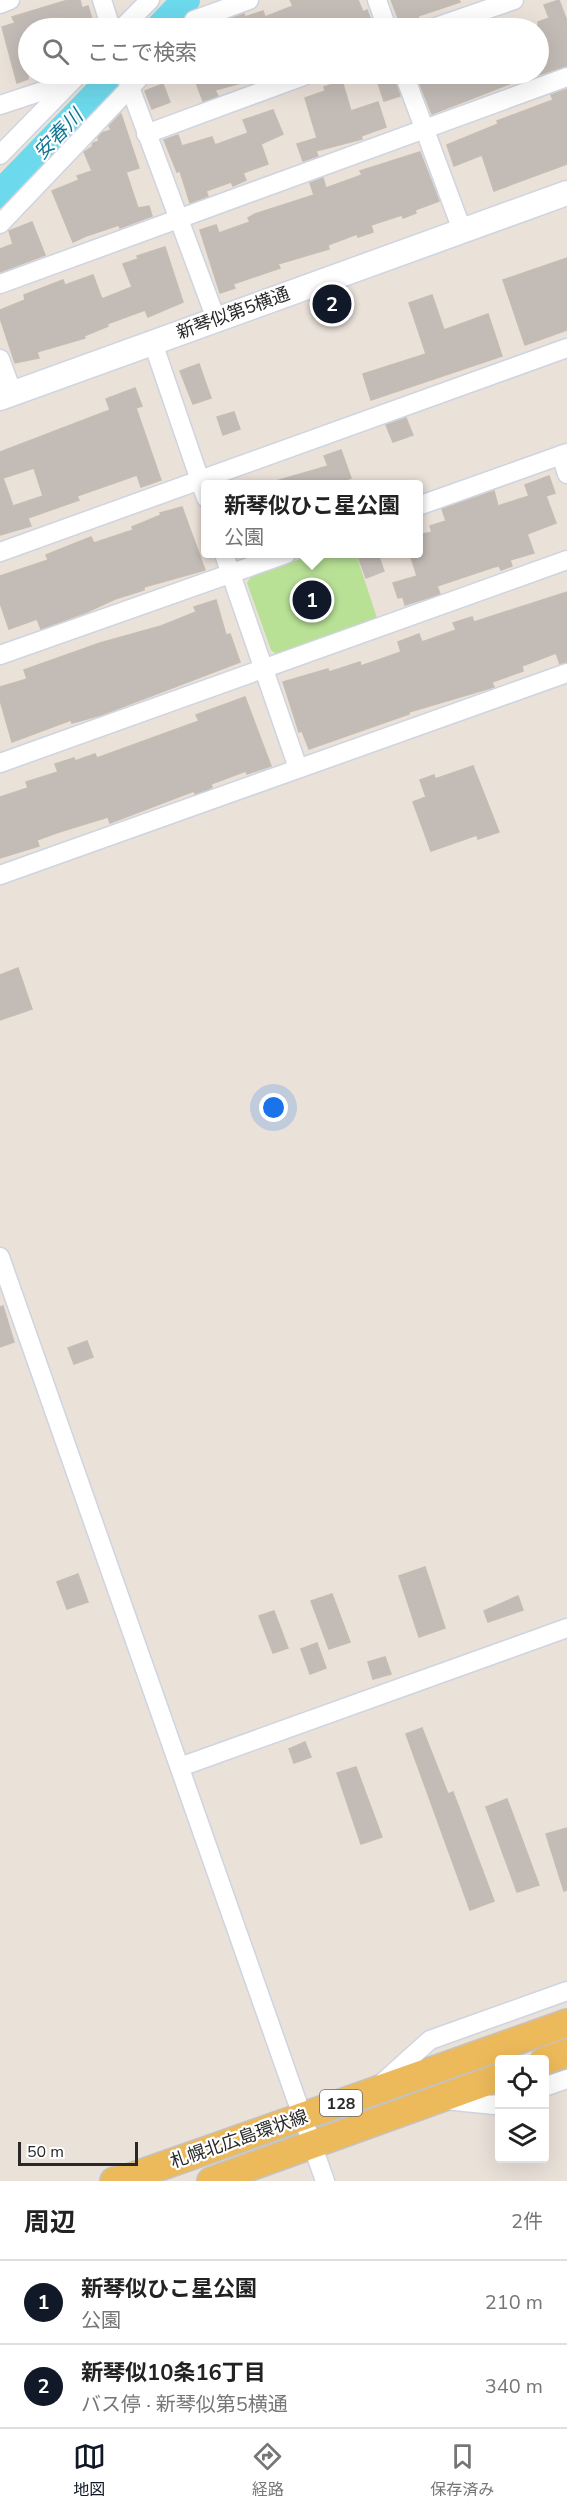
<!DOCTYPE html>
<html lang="ja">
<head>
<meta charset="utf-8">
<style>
	body { margin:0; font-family:"Nunito Sans","Noto Sans JP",sans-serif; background:#f6f6f6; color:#222 }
	.controls { position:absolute; right:18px; bottom:18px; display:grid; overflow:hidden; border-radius:6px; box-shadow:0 6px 24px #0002 }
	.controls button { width:54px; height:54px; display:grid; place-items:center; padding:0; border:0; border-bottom:2px solid #e0e0e0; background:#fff; color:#222; font:30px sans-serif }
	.scale { position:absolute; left:18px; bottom:15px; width:120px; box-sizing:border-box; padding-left:6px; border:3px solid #282828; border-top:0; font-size:16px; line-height:21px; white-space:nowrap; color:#282828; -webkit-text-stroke:4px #fff; paint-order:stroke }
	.you { position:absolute; left:274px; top:1108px; width:21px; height:21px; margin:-15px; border:4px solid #fff; border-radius:50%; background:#1a73e8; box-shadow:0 0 0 9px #1a73e833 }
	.badge { display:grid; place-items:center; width:39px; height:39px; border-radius:50%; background:#111827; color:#fff; font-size:20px; font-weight:700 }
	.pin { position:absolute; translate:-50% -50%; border:3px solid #fff; box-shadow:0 2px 6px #0006 }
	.popup { position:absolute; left:201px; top:480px; width:222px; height:78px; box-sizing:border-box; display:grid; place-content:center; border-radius:6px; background:#fff; filter:drop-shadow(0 2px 4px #0005); font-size:20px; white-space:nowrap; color:#767676 }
	.popup b { font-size:22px; color:#222 }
	.popup::after { content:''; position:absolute; left:50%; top:100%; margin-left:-12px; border:12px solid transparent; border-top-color:#fff }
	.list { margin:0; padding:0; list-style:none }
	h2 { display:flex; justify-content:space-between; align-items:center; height:78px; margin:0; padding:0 24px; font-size:26px }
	h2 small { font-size:20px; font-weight:400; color:#767676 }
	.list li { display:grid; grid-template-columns:39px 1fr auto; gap:18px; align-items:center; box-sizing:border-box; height:84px; padding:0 24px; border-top:2px solid #e0e0e0 }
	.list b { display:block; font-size:22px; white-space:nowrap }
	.list p { margin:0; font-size:20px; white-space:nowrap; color:#767676 }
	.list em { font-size:20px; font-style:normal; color:#767676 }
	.icon { flex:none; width:33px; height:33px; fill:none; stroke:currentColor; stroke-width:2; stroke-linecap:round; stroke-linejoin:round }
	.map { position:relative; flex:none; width:567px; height:2181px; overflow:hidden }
	.search { position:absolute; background:#fff; box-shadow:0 6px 24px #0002; left:18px; right:18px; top:18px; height:66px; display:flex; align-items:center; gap:15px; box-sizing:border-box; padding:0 21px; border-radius:33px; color:#767676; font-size:22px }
	.sheet { height:246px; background:#fff }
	nav { display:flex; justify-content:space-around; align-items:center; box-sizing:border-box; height:84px; border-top:2px solid #e0e0e0; background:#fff; font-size:16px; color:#767676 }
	nav a { display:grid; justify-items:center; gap:3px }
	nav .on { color:#111827 }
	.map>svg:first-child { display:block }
</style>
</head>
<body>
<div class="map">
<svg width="567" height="2181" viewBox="0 0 567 2181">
	<rect width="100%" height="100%" fill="#eae1d9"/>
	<polygon fill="#b8e196" points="316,554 356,554 377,618 276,654 271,650 247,583 252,575"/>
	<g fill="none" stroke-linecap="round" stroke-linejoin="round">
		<g stroke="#6dd9ec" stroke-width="28">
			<polyline points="159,28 186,0"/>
			<polyline points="0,194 116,74"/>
		</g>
	</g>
	<g fill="#c3bbb6" stroke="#c5bdb4" stroke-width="1.5" fill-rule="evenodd">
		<polygon points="68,0 80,0 82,8 88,6 92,19 60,28 28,28 28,79 17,83 2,27 15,23 12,17"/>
		<polygon points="290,0 358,0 363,12 367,10 374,28 204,28 244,14 245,17 263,11 265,17 293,6"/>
		<polygon points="391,0 459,0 460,2 418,16 420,23 402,28"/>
		<polygon points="559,0 567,21 567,66 538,75 538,22 549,18 544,5"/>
		<polygon points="212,74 259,74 260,78 215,90 218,96 203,101 195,80"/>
		<polygon points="375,74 393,74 400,96 384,101"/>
		<polygon points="416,74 531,74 532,75 432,114"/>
		<polygon points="342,81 351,111 378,102 386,127 361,136 362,139 316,151 318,156 303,161 297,144 317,138 305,98 325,91 324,87"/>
		<polygon points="163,84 170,102 152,109 145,91"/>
		<polygon points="567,89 567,164 494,191 482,155 454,166 447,145 498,124 497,121 553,100 551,95"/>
		<polygon points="273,110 283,134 261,144 268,164 243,173 246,180 233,186 231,182 206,191 208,196 190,203 180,171 177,172 164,140 178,135 182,146 212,137 215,145 248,133 243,120"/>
		<polygon points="121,114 139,168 126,172 138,208 149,206 152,216 120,228 119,225 86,236 73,242 52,191 79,180 77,176 92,171 84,152 92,147 93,143 99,141 98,138 102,133 111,130 109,126"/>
		<polygon points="420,152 439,201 415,210 416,213 403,218 402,215 371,225 373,232 358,237 357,234 328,245 329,249 278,264 280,268 233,284 235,288 220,293 200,230 216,225 219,233 250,222 248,218 255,214 314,195 310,183 323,178 326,188 362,175 360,171"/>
		<polygon points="32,222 45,255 0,272 0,249 13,244 9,231"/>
		<polygon points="165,247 183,302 148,317 145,310 107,324 108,326 84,336 85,338 37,352 39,358 15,363 0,318 0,310 25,300 24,295 63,280 65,285 93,275 102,299 132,287 123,264 138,259 137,256"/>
		<polygon points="567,258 567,330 525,345 503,280"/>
		<polygon points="432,295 444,330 488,314 502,356 371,400 363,374 426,354 409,303"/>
		<polygon points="199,364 211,398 193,404 180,371"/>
		<path d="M135 388 142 406 136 408 161 480 141 487 137 475 77 496 79 500 28 518 31 526 0 535V452L110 410 106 399ZM34 468 43 496 13 506 3 478Z"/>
		<polygon points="234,412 240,429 223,435 217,417"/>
		<polygon points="406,418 413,435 393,442 386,425"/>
		<polygon points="341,450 351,478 334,484 277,484 276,481 328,466 324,456"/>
		<polygon points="549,476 555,493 546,496 556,523 527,534 534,553 510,560 512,566 501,570 499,566 494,567 437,586 440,594 437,595 405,605 403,597 398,598 393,583 417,576 410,554 418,554 418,535 432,532 430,526 446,521 442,509 494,491 498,506 529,496 525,485"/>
		<polygon points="182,507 205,570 144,587 144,590 115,599 87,612 41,629 37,619 9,629 0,603 0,576 48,560 46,555 91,537 94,543 133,530 132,527 161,515 160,513"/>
		<polygon points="357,554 378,554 384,571 366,578"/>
		<polygon points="567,592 567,662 560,664 556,653 522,666 523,671 492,682 494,687 409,712 409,714 309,749 302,731 299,732 283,682 328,669 329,672 360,662 361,666 401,652 398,642 419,634 422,642 456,630 453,623 472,617 474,622"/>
		<polygon points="216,600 226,635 230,634 240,662 101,715 72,723 71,720 12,742 0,700 0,687 27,679 24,670 100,643 161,626 196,612 194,607"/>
		<polygon points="245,697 271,766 247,774 246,771 211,784 212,787 209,789 195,794 194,791 110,823 108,817 59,832 37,840 39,846 0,858 0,797 28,788 26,782 58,772 55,764 74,758 75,761 95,754 97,758 199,721 196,715"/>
		<polygon points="473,766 499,832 478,839 477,835 431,851 413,802 426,797 420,780 434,775 435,779"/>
		<polygon points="18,968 32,1009 0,1020 0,975"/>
		<polygon points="3,1306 14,1342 0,1347 0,1307"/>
		<polygon points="87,1341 93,1357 74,1364 68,1348"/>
		<polygon points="425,1567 445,1628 419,1637 399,1576"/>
		<polygon points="78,1574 88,1602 67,1609 57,1582"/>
		<polygon points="332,1594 350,1642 329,1649 311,1601"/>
		<polygon points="518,1596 523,1610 488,1622 484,1611"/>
		<polygon points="274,1611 288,1648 273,1653 259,1616"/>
		<polygon points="317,1643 326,1668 310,1674 301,1649"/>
		<polygon points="385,1657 391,1674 373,1679 368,1662"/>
		<polygon points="422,1728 448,1794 453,1792 494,1901 470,1910 406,1734"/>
		<polygon points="305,1742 311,1757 294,1763 289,1749"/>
		<polygon points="356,1767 382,1837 361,1844 337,1773"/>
		<polygon points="507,1799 539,1885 517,1892 486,1807"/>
		<polygon points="567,1828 567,1890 564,1891 546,1834"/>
	</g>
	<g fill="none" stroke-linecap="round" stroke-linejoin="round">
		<defs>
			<g id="street">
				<polyline points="102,0 111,28"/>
				<polyline points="377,0 387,28"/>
				<polyline points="0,4 10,0"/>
				<polyline points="194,20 249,0"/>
				<polyline points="122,28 150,0"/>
				<polyline points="433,28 514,0"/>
				<polyline points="125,74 216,319"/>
				<polyline points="404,74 462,230"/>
				<polyline points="0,105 67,83"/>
				<polyline points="146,134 309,74"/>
				<polyline points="0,155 79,74"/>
				<polyline points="0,224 143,74"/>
				<polyline points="0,284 567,77"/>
				<polyline points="153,343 206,498"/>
				<polyline points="0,359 13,394"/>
				<polyline points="561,455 567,474"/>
				<polyline points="418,506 567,453"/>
				<polyline points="0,552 567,348"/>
				<polyline points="224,554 298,768"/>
				<polyline points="0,655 286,554"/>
				<polyline points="0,763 567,560"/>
				<polyline points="0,875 567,673"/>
				<polyline points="0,1257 325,2181"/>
				<polyline points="180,1767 567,1628"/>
				<polyline points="381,2084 430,2040 567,1991"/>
				<polyline points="544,2087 567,2079"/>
				<polyline points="445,2100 494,2105 500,2103"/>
			</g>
			<polyline id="secondary" points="0,398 567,193"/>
			<g id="primary">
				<polyline points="544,2061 567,2053"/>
				<polyline points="114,2181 131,2177 567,2023"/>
				<polyline points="211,2181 500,2077"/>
			</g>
		</defs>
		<use href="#street" stroke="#cfd4e1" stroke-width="21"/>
		<use href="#secondary" stroke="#cfd4e1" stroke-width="27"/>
		<use href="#primary" stroke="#c3c3c3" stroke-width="30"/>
		<use href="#street" stroke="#fff" stroke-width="18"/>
		<use href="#secondary" stroke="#fff" stroke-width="24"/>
		<use href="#primary" stroke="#edba5b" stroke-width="27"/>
	</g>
	<g text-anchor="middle" stroke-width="4.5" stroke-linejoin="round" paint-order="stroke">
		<rect fill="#fff" stroke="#686868" stroke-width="1.5" x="320" y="2090" width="42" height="26" rx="4.5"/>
		<g font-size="16" font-weight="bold" fill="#282828">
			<text x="341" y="2109">128</text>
		</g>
		<g font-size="18" fill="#282828" stroke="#fff">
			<text transform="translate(233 313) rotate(-20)" y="6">新琴似第5横通</text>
			<text transform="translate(239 2139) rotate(-19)" y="6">札幌北広島環状線</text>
		</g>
		<g font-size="20" font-style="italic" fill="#0f7794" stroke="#fff">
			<text transform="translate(58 134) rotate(-46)" y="7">安春川</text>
		</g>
	</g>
</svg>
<div class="controls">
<button><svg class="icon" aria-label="locate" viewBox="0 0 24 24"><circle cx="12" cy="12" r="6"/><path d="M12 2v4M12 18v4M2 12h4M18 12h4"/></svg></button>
<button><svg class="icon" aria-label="layers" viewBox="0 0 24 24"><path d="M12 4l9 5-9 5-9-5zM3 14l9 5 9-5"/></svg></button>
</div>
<div class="scale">50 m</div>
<div class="you"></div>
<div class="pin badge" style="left:312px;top:600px">1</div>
<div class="popup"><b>新琴似ひこ星公園</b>公園</div>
<div class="pin badge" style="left:332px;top:304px">2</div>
<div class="search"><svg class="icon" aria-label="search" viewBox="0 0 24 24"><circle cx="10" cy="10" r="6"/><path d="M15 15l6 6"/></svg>ここで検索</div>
</div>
<section class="sheet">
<h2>周辺<small>2件</small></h2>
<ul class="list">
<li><span class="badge">1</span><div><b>新琴似ひこ星公園</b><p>公園</p></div><em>210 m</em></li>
<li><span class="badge">2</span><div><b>新琴似10条16丁目</b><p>バス停 · 新琴似第5横通</p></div><em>340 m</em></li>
</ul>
</section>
<nav>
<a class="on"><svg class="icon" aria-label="map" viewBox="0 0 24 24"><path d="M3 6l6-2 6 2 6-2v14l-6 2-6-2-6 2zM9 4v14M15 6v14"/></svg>地図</a>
<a><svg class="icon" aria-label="directions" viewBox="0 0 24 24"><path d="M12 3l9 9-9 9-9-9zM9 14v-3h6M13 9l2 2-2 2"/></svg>経路</a>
<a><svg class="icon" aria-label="saved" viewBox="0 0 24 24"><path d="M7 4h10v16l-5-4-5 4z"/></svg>保存済み</a>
</nav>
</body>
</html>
